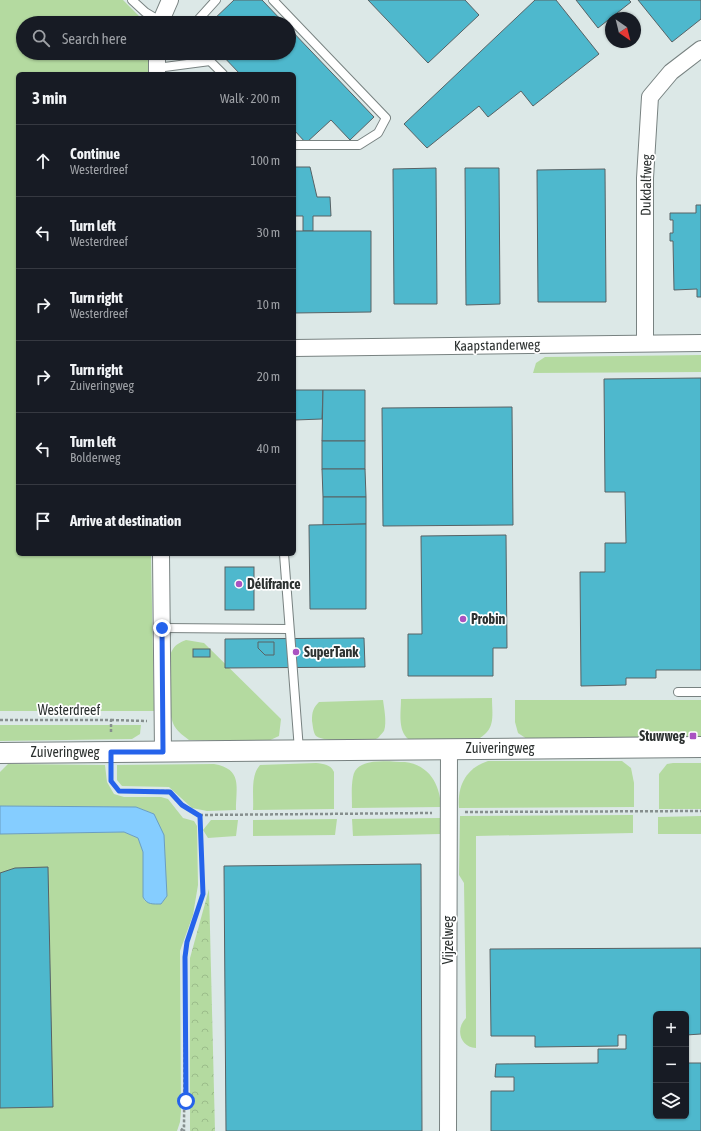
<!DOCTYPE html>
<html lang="en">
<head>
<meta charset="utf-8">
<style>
	body { margin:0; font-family:"Asap Condensed",sans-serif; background:#20242c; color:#f1f3f6 }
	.controls { position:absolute; right:12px; bottom:12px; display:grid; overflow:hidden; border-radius:6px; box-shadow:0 1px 3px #0004 }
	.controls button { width:36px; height:36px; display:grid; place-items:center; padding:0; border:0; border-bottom:1px solid #363941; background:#171b24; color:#f1f3f6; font:20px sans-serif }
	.compass { position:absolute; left:605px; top:12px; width:36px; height:36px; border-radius:50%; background:#171b24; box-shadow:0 1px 3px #0004; rotate:145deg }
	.stop { position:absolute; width:12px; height:12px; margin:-9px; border:3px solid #2563eb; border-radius:50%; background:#fff }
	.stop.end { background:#2563eb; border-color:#fff; box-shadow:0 1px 4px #0008 }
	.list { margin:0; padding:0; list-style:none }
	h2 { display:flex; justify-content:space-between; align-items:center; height:52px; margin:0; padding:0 16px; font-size:17px }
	h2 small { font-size:13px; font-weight:400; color:#9ea1a6 }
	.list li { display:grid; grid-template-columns:26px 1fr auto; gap:12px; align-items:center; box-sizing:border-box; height:72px; padding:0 16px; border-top:1px solid #363941 }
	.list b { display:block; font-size:15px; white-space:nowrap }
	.list p { margin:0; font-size:13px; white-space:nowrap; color:#9ea1a6 }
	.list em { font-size:13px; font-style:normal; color:#9ea1a6 }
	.icon { flex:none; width:22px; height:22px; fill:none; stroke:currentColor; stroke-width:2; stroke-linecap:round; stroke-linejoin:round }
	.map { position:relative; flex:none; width:701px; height:1131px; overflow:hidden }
	.search { position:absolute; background:#171b24; box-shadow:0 1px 3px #0004; left:16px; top:16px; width:280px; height:44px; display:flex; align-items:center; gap:10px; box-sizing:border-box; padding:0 14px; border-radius:22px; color:#9ea1a6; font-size:15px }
	.panel { position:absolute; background:#171b24; box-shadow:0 1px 3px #0004; left:16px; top:72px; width:280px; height:484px; border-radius:6px }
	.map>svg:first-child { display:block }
</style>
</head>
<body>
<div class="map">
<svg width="701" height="1131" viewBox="0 0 701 1131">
	<defs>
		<pattern id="forest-crowns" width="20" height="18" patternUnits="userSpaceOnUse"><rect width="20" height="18" fill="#b4daa0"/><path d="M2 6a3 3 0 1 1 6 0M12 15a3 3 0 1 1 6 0" fill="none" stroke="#9bbc8a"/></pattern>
	</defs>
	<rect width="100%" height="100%" fill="#dce8e7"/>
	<g fill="#b4daa0">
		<polygon points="0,0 123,0 146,23 23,23 23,53 149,53 149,74 18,74 18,554 151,554 154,711 0,711"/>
		<polygon points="701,355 701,372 533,373 536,363 545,357"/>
		<path d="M186 640 204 643 281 719 279 736 266 742 189 740C184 736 178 732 175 727 167 715 164 660 173 649 176 644 181 642 186 640Z"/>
		<path d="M492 698C492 715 496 728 480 738L411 741C397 733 401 713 401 699Z"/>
		<path d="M383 700C384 708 387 722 384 731 383 732 379 737 378 738 370 743 323 742 316 736 313 732 313 726 312 721 312 712 313 708 319 702Z"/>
		<polygon points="515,700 701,700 701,741 527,739 518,733 515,722"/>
		<polygon points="0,725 141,725 140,734 132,739 0,741"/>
		<path d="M488 761H622L631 768 634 783V807L459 808C457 786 466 768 488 761Z"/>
		<path d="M405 762C429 765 440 784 441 807L352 808C352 798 351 787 353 777 356 756 390 762 405 762Z"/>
		<path d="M316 763C324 764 330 764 334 772V809L253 810C254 796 250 776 260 765Z"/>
		<polygon points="673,763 701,763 701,809 659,809 659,774 667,764"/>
		<polygon points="8,764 105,765 107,782 114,794 124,797 161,797 168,799 183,818 194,821 197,826 198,885 193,915 180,951 181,1111 180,1122 177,1131 0,1131 0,834 124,832 138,838 143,852 143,897 145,901 161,904 167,896 154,814 136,807 0,806 0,772"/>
		<path d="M214 764C243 769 236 787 236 810L207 811 192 808 169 787 122 786 117 780V765Z"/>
		<path d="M633 815V833L476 836V1048C460 1047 455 1029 466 1018L464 883 459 875 460 816Z"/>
		<polygon points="701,816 701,834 658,834 658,817"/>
		<polygon points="441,818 440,834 353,836 352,819"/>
		<polygon points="337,819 335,835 253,836 253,820"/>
		<polygon points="211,820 238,820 236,836 208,838 203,830"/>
	</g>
	<polygon fill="url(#forest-crowns)" points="209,889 215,1131 190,1131 190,958"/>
	<path fill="#85cdff" stroke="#6a9ec1" d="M0 806 136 807 154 814 164 835 167 896 161 904C153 904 147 905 143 897V852L138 838 124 832 0 834Z"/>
	<g fill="#4eb8cd" stroke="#586265">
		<polygon points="234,0 262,0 284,23 210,23"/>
		<polygon points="368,0 465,0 479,15 428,63"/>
		<polygon points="535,0 556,0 599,54 533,106 521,91 488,117 479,106 427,148 404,124"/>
		<polygon points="576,0 629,0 631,2 598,28"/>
		<polygon points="638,0 701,0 701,19 672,42"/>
		<polygon points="289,28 374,117 350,140 331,120 306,143 294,130 294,74 240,74 220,53 289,53"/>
		<polygon points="294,167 310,167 317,197 330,197 331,216 313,216 313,231 303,231 303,216 294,216"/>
		<polygon points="436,168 437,304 394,304 393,169"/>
		<polygon points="465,168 499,168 500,304 466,305"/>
		<polygon points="605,169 606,302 538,302 537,170"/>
		<polygon points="696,205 701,205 701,297 697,297 697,289 674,290 673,241 670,241 670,233 673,233 673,220 670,220 670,213 696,213"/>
		<polygon points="294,231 371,231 371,312 294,313"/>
		<polygon points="701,378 701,670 656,670 656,678 626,678 626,685 581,686 580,572 605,572 605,543 626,543 625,492 605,492 604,379"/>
		<polygon points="295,390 323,390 322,419 295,420"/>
		<polygon points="323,390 365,390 365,441 322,441"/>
		<polygon points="512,407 513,525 383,526 382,408"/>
		<rect x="322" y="441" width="43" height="28"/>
		<polygon points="322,469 365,469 366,497 323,497"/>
		<polygon points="323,497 366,497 366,524 323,525"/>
		<polygon points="366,524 366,609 310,609 309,525"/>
		<polygon points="506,535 507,648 493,648 493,676 408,676 408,634 422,634 421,536"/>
		<rect x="225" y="567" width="29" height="43"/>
		<polygon points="364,638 365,667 225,668 225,639"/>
		<polygon points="258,642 274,642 274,655 265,655 258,648"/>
		<rect x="193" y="649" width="17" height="8"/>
		<polygon points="421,864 422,1131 226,1131 224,866"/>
		<polygon points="48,867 53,1107 0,1108 0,873 15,868"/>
		<polygon points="701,948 701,1034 686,1035 686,1014 656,1014 656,1116 686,1116 686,1063 701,1063 701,1131 491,1131 491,1091 514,1091 514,1077 495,1077 496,1064 598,1063 598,1049 626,1049 626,1035 618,1035 618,1046 535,1047 535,1036 491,1036 490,949"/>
	</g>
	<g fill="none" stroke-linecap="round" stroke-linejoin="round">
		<defs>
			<g id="service">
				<polyline points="132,0 145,12 160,21"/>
				<polyline points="273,0 386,118 378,133 359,145 294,145"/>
				<polyline points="197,23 197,21 216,0"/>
				<polyline points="202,53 223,74"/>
				<polyline points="157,68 210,61"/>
				<polyline points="284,554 299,750"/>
				<polyline points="162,628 289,629"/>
				<polyline points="678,692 701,692"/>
			</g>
			<g id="minor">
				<polyline points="160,23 170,0"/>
				<polyline points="157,53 157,74"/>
				<polyline points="645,343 645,178 650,97 671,72 701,49"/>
				<polyline points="294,348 701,343"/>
				<polyline points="161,554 163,752"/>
				<polyline points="448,1131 449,748"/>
			</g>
			<polyline id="tertiary" points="0,753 701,747"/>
		</defs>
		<use href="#service" stroke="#788281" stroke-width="10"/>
		<use href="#minor" stroke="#788281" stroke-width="18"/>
		<use href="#tertiary" stroke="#788281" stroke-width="22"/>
		<g stroke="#868f8e" stroke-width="2.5" stroke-dasharray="3 2" stroke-linecap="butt">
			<polyline points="0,720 111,720 111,734"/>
			<polyline points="111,720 147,721"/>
			<polyline points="111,771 111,781 119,791 170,791 182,805 200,815 203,894 187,942 185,957 184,1131"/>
			<polyline points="465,812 701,811"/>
			<polyline points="200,815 432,813"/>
			<polyline points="181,1131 184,1126"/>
		</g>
		<use href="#service" stroke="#fff" stroke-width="8"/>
		<use href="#minor" stroke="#fff" stroke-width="16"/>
		<use href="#tertiary" stroke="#fff" stroke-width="20"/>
	</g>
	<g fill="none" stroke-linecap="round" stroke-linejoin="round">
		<polyline stroke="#2563eb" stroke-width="5" points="162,628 163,752 111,752 111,781 119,791 170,792 182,805 200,816 203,894 187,942 185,957 186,1101"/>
	</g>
	<g fill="#a953c1" stroke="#fff" stroke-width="1.5">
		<circle cx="239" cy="584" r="4"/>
		<circle cx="463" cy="619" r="4"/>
		<circle cx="296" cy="652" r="4"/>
		<rect x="689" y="732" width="8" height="8" rx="2"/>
	</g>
	<g text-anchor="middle" stroke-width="3.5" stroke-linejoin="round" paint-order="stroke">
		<g font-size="14" fill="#2c3130" stroke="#fff">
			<text transform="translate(646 185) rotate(-89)" y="5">Dukdalfweg</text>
			<text transform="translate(497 345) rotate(-1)" y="5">Kaapstanderweg</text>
			<text x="69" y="715">Westerdreef</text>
			<text x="500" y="753">Zuiveringweg</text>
			<text x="65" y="757">Zuiveringweg</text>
			<text transform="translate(448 940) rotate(-90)" y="5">Vijzelweg</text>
		</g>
		<g font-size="14" font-weight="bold" fill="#2c3130" stroke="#fff" text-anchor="start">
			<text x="247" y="589">Délifrance</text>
			<text x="471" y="624">Probin</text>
			<text x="304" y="657">SuperTank</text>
			<text x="685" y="741" text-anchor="end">Stuwweg</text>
		</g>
	</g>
</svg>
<div class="controls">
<button>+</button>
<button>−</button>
<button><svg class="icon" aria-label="layers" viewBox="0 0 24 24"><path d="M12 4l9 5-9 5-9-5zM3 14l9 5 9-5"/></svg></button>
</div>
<svg class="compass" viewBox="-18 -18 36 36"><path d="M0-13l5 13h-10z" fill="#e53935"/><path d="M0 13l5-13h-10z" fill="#9ea1a6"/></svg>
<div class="stop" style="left:186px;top:1101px"></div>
<div class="stop end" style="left:162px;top:628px"></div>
<div class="search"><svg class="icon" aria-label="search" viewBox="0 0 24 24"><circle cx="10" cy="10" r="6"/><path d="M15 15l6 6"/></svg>Search here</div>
<section class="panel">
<h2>3 min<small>Walk · 200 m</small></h2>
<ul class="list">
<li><svg class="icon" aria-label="ahead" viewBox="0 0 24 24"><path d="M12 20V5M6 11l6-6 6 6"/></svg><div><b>Continue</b><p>Westerdreef</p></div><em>100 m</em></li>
<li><svg class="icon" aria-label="left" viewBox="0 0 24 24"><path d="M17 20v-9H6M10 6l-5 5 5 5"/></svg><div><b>Turn left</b><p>Westerdreef</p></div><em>30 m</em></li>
<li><svg class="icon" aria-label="right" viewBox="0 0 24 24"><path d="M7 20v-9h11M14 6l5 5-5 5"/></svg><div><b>Turn right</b><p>Westerdreef</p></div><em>10 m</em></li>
<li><svg class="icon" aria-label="right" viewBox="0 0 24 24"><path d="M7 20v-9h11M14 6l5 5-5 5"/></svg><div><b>Turn right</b><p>Zuiveringweg</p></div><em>20 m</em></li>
<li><svg class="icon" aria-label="left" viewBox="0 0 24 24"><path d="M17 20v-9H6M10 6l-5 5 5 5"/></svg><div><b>Turn left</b><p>Bolderweg</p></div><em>40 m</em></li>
<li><svg class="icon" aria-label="arrive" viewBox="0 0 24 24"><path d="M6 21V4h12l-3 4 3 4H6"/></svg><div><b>Arrive at destination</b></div></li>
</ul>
</section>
</div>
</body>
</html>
